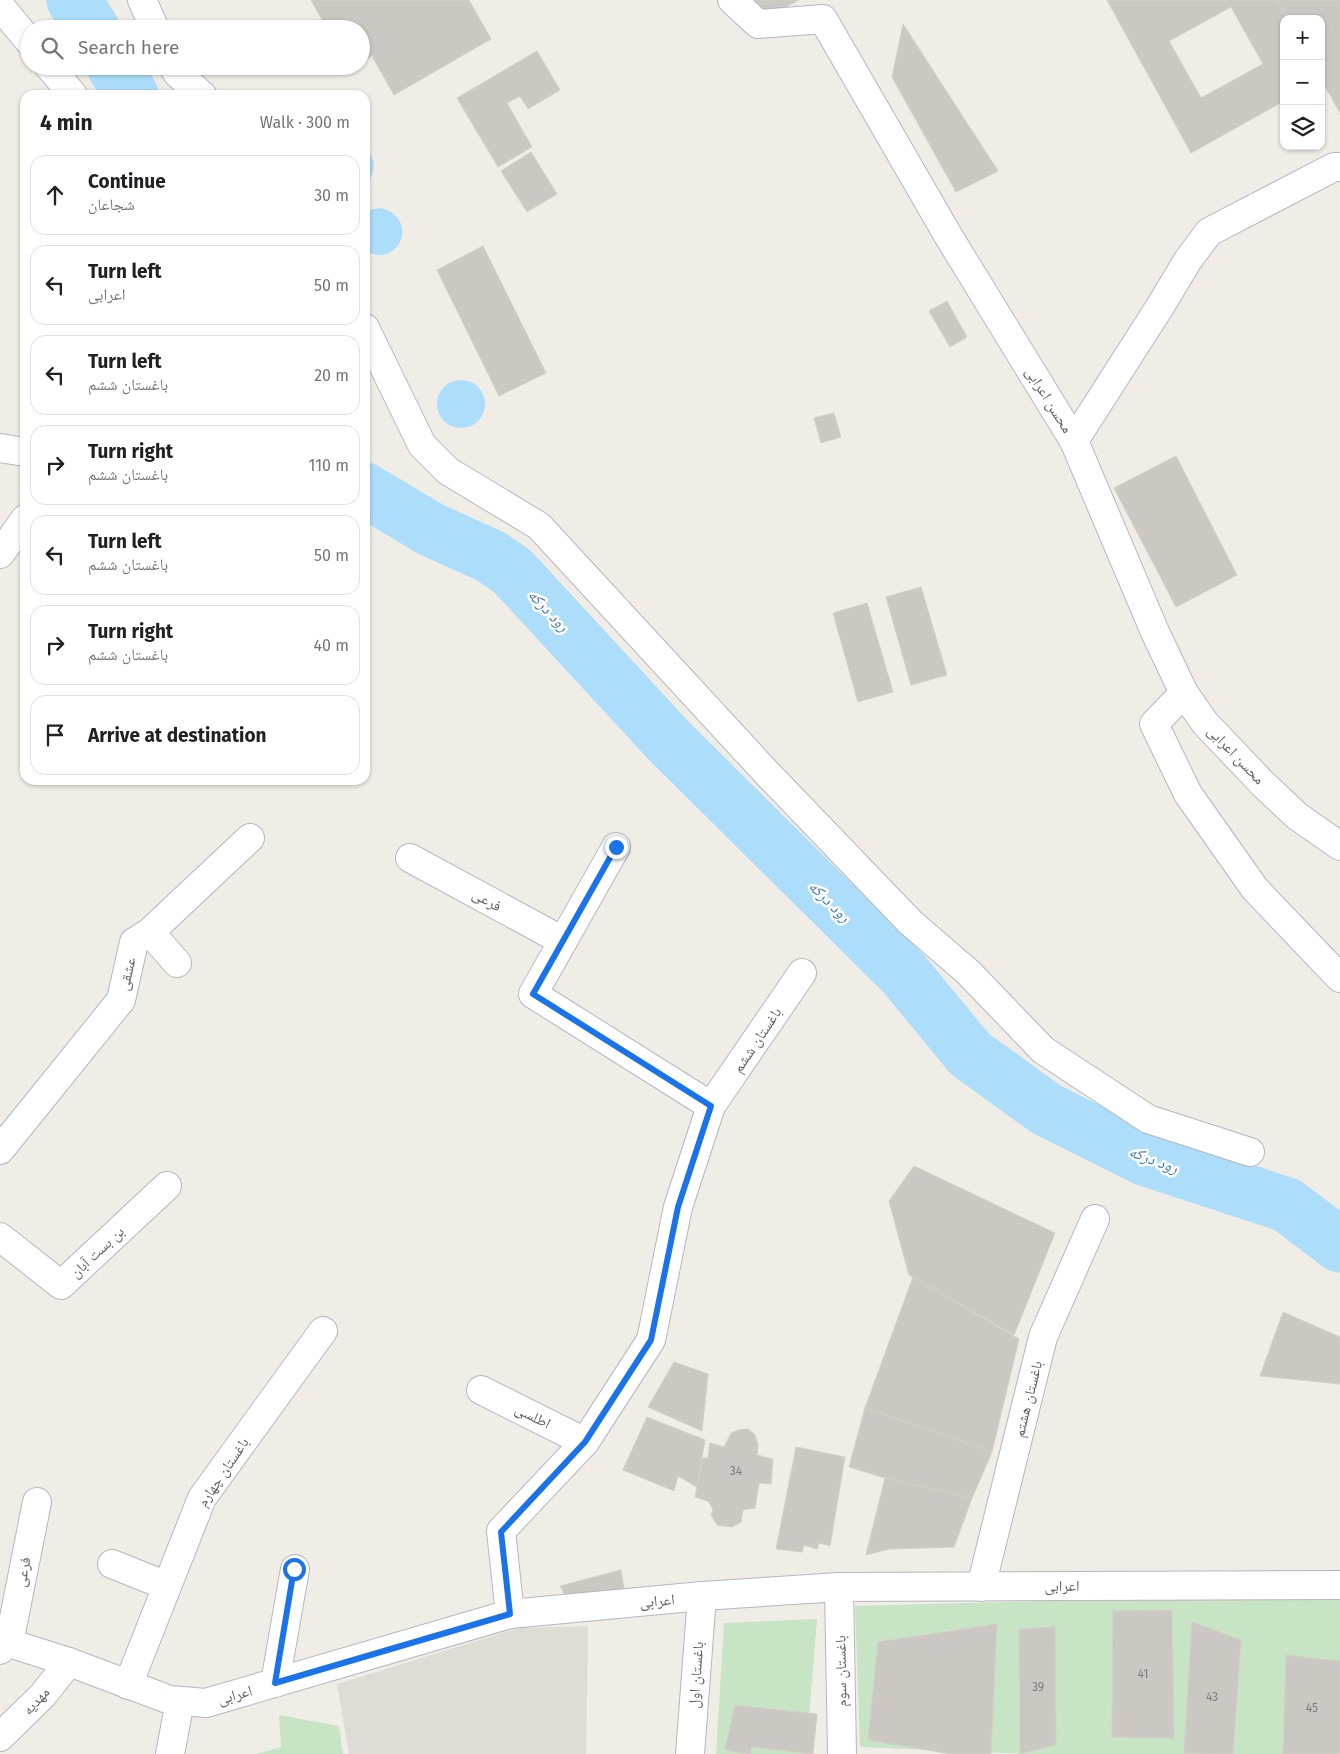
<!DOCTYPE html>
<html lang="en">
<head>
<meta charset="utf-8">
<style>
	body { margin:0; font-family:"Fira Sans","Noto Naskh Arabic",sans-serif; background:#f6f6f6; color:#202124 }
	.controls { position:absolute; right:15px; top:15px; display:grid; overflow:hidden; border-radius:10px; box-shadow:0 1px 4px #0004 }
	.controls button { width:45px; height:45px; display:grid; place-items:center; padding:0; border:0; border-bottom:1px solid #e0e0e0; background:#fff; color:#202124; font:25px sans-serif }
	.stop { position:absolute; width:15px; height:15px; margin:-11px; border:4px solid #1a73e8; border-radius:50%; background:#fff }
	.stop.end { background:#1a73e8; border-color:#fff; box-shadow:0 1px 5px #0008 }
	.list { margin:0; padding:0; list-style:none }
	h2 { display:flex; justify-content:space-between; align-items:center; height:65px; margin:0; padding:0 20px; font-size:21px }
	h2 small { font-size:16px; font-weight:400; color:#757577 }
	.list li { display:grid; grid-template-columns:32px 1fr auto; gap:15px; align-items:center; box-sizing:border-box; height:80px; margin:0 10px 10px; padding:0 10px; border:1px solid #e0e0e0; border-radius:15px }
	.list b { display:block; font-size:19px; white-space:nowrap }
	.list p { margin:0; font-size:16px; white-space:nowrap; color:#757577 }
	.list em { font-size:16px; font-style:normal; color:#757577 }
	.icon { flex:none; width:28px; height:28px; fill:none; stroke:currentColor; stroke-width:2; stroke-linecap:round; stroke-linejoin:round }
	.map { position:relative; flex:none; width:1340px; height:1754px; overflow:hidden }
	.search { position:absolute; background:#fff; box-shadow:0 1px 4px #0004; left:20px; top:20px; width:350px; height:55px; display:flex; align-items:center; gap:12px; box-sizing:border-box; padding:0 18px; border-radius:28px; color:#757577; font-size:19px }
	.panel { position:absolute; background:#fff; box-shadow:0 1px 4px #0004; left:20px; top:90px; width:350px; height:695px; border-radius:15px }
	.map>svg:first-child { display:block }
</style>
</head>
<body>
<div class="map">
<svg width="1340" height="1754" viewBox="0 0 1340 1754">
	<rect width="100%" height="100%" fill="#f0ede7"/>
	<polygon fill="#dfdcd5" points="588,1626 586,1754 349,1754 337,1684 519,1628"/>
	<g fill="#c7e5c5">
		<polygon points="1239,1596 1340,1599 1340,1754 1029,1754 860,1747 855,1606"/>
		<polygon points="817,1619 806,1754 716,1754 724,1623"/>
		<polygon points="279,1715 339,1726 343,1754 256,1754 281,1747"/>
	</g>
	<g fill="#acddfa">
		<path d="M365 148C377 158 376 174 365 185Z"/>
		<path d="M382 208C420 220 399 269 365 251V213L373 209Z"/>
		<circle cx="461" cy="404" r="24"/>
	</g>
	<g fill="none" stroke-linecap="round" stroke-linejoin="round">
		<g stroke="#acddfa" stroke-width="55">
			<polyline points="74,0 92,29"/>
			<polyline points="114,66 131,95"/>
			<polyline points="365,490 432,530 490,556 512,571 669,741 904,974 970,1054 1046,1109 1144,1158 1287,1205 1340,1245"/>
		</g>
	</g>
	<g fill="#cbc8c4" stroke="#d4cfc6" fill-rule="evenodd">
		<polygon points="311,0 469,0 491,39 394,95 372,56 361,62 361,29 327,29"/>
		<polygon points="755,0 799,0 765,18"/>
		<path d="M1107 0H1277L1287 19H1284V101L1191 153ZM1231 7 1263 64 1201 98 1169 41Z"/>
		<polygon points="1277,0 1340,0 1340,113 1321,79 1321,19 1287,19"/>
		<polygon points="903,24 998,171 956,192 892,77"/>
		<polygon points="537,51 560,90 528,109 520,96 507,103 532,147 498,167 457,98"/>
		<polygon points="531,152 557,194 527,212 501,171"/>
		<polygon points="483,246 546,373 499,396 437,270"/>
		<polygon points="947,301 967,337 950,347 929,311"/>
		<polygon points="834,413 841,437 821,443 814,418"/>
		<polygon points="1176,456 1237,575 1176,607 1114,488"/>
		<polygon points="921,587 947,675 911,685 886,597"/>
		<polygon points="867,603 893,692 858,702 833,613"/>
		<polygon points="914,1166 1055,1233 1014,1335 909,1275 889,1201"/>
		<polygon points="913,1277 1019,1339 992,1452 865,1408"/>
		<polygon points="1283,1312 1340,1337 1340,1384 1260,1376"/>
		<polygon points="674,1362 708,1374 702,1431 648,1407"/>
		<polygon points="865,1408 992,1452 972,1498 885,1478 849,1467"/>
		<polygon points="647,1417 705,1440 697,1487 678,1476 674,1491 623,1470"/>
		<polygon points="748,1429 755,1435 758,1445 757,1455 773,1459 771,1484 759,1483 755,1508 743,1510 741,1522 732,1527 717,1525 711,1515 713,1509 708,1501 695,1497 703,1458 708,1458 710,1443 724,1447 731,1433 739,1430"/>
		<polygon points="796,1447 845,1457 830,1546 819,1543 817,1549 804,1545 802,1552 776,1549"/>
		<polygon points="885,1478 972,1498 954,1547 889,1549 866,1555"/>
		<polygon points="621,1570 625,1595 568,1600 560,1586"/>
		<polygon points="1172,1610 1174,1738 1112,1737 1113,1611"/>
		<polygon points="1192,1622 1241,1640 1233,1754 1184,1753"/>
		<polygon points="997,1624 991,1754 951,1754 868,1740 878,1642"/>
		<polygon points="1055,1627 1056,1745 1020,1754 1019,1629"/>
		<polygon points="1286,1655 1340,1661 1340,1754 1283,1754"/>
		<polygon points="735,1705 817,1714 813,1754 751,1747 751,1754 725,1750"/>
	</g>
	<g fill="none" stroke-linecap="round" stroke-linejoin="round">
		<defs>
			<g id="minor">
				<polyline points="142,0 155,29"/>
				<polyline points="732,0 758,24 823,19 949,237 1074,441 1155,632 1184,693 1205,723 1263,784 1297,816 1340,846"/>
				<polyline points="0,6 29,41"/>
				<polyline points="49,66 73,95"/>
				<polyline points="173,66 177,73 202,95"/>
				<polyline points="365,328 422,445 448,471 539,526 764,770 910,922 968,972 1043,1050 1148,1119 1250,1152"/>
				<polyline points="1074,441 1161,305 1188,260 1209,232 1334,167 1340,167"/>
				<polyline points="0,448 25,452"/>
				<polyline points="0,554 25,519"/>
				<polyline points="1184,693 1154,724 1188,794 1255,889 1340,978"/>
				<polyline points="616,847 533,994 711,1106"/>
				<polyline points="410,858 563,941"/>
				<polyline points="150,932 177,963"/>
				<polyline points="0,1150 121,1000 134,942 150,932 250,838"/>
				<polyline points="0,1237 61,1285 167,1186"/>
				<polyline points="481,1390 585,1442"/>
				<polyline points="112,1564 167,1586"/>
				<polyline points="839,1587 842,1754"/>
				<polyline points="981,1587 1043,1337 1095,1219"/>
				<polyline points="510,1614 501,1531 585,1442 651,1340 678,1207 711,1106 802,973"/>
				<polyline points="9,1643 37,1502"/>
				<polyline points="0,1650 9,1643 69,1662 170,1700 206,1703 510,1614 702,1596 839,1587 1340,1585"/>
				<polyline points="275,1683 295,1569"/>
				<polyline points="128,1685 202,1498 323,1331"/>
				<polyline points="0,1737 43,1695 69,1662"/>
				<polyline points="170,1754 180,1701"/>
				<polyline points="690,1754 702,1596"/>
			</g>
		</defs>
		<use href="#minor" stroke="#b4b7bb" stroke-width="30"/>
		<use href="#minor" stroke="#fff" stroke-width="28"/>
	</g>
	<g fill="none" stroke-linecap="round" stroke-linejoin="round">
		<polyline stroke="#1a73e8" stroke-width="6" points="294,1569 275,1683 510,1614 501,1532 585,1442 651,1340 678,1207 711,1106 533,994 616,847"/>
	</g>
	<g text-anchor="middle" stroke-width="5" stroke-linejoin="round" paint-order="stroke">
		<g font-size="12" fill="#797c7e">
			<text x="736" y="1475">34</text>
			<text x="1143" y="1678">41</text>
			<text x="1038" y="1691">39</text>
			<text x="1212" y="1701">43</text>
			<text x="1312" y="1712">45</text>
		</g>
		<g font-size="15" fill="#5e6266" stroke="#fff">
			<text transform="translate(1049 400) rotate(58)" y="5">محسن اعرابی</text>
			<text transform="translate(1236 755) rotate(46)" y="5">محسن اعرابی</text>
			<text transform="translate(487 900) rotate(29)" y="5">فرعی</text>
			<text transform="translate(127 974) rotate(-77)" y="5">عشقی</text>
			<text transform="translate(757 1040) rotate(-56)" y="5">باغستان ششم</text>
			<text transform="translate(97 1252) rotate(-43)" y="5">بن بست آبان</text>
			<text transform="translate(1028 1399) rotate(-76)" y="5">باغستان هشتم</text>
			<text transform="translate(533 1416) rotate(27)" y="5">اطلسی</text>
			<text transform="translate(223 1472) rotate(-56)" y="5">باغستان چهارم</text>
			<text transform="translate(23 1572) rotate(-79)" y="5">فرعی</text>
			<text x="1062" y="1591">اعرابی</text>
			<text transform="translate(657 1601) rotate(-5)" y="5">اعرابی</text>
			<text transform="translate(841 1671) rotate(-91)" y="5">باغستان سوم</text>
			<text transform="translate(696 1675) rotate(-86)" y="5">باغستان اول</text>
			<text transform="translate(235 1695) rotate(-16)" y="5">اعرابی</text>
			<text transform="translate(36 1701) rotate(-47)" y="5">مهدیه</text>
		</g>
		<g font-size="16" font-style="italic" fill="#467aa4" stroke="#fff">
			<text transform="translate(549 610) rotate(47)" y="6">رود درکه</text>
			<text transform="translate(830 901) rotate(45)" y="6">رود درکه</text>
			<text transform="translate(1154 1159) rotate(21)" y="6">رود درکه</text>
		</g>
	</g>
</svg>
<div class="controls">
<button>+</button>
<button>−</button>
<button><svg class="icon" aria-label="layers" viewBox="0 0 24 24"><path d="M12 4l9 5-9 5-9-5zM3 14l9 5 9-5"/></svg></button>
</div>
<div class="stop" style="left:294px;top:1569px"></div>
<div class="stop end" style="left:616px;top:847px"></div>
<div class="search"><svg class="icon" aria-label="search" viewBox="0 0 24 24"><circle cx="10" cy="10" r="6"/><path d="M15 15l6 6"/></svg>Search here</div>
<section class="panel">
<h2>4 min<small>Walk · 300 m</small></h2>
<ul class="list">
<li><svg class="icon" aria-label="ahead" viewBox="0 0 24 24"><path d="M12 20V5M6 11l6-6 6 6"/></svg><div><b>Continue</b><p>شجاعان</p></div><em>30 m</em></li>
<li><svg class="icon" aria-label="left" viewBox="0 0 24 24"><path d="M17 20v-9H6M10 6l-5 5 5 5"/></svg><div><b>Turn left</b><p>اعرابی</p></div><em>50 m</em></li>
<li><svg class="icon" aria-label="left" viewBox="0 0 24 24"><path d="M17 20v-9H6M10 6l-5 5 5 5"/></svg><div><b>Turn left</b><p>باغستان ششم</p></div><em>20 m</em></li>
<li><svg class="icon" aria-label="right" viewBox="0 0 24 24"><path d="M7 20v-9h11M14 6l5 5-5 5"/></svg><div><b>Turn right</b><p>باغستان ششم</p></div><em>110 m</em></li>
<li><svg class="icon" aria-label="left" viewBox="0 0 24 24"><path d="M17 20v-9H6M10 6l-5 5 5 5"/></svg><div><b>Turn left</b><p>باغستان ششم</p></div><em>50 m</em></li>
<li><svg class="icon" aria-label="right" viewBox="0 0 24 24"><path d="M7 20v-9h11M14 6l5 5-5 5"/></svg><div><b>Turn right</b><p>باغستان ششم</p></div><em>40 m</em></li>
<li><svg class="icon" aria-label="arrive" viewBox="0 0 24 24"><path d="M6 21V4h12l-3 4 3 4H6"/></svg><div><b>Arrive at destination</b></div></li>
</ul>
</section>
</div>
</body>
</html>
